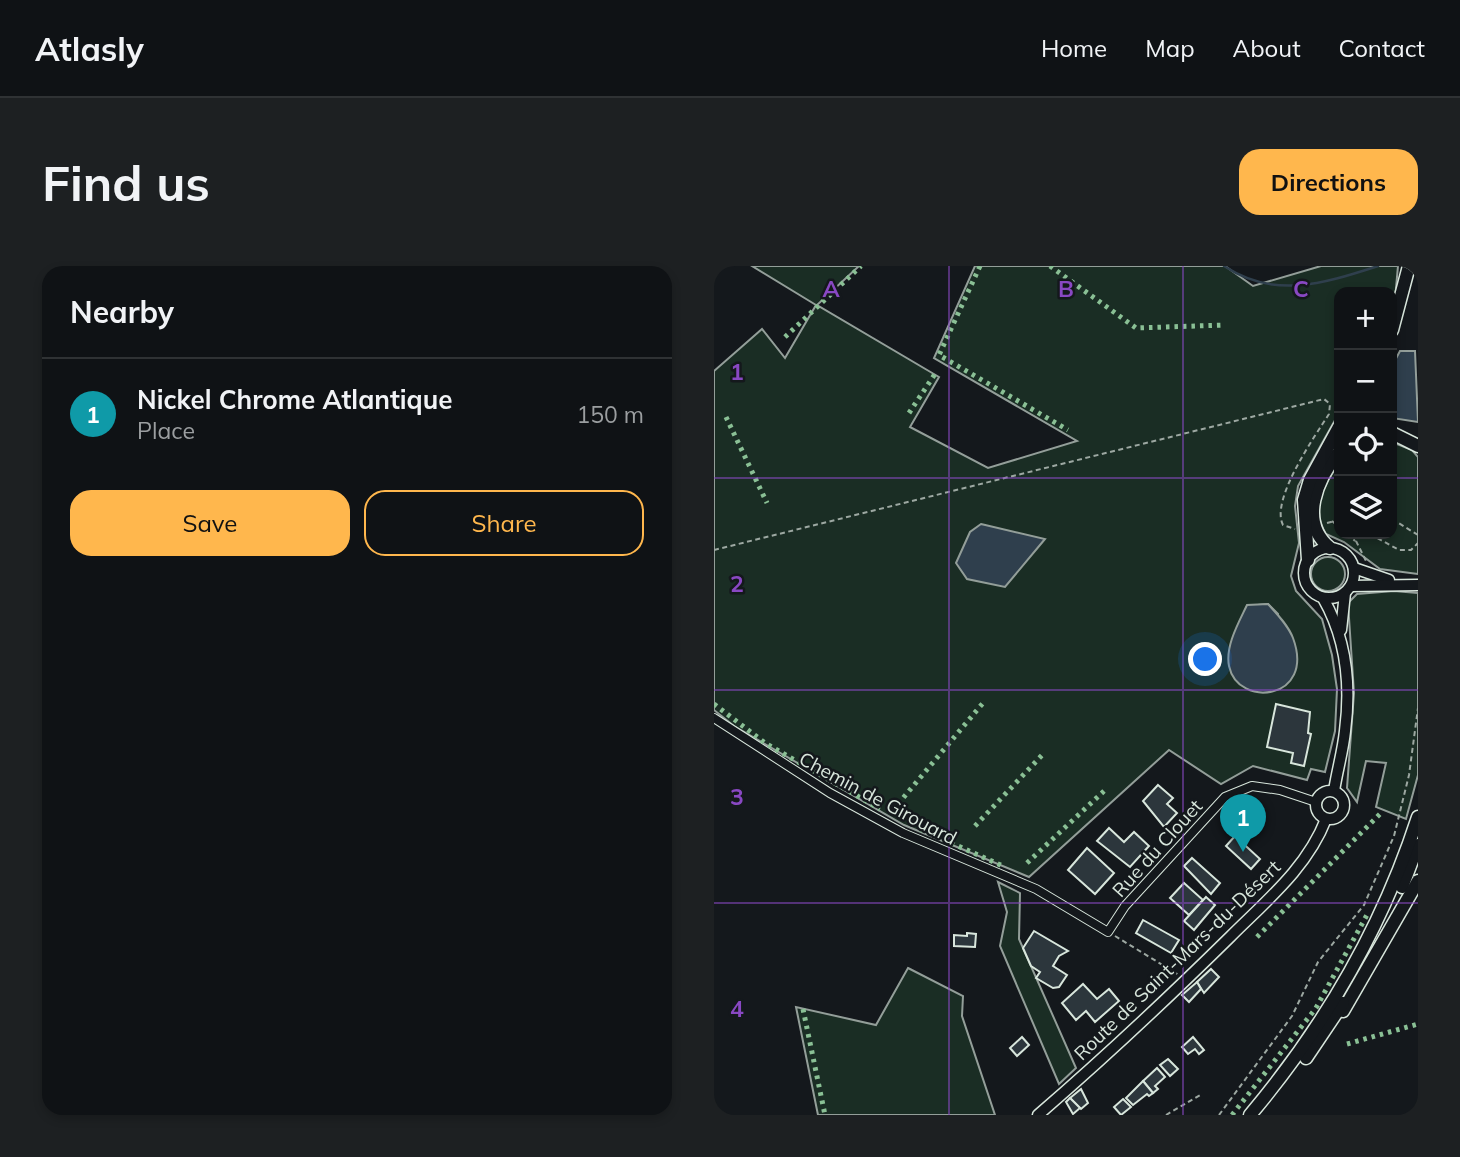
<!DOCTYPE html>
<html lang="en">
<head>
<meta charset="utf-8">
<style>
	body { margin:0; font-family:Mulish,sans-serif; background:#1d2022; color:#f1f3f6 }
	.controls { position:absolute; right:21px; top:21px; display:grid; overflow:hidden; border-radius:14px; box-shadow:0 4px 10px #0003 }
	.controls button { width:63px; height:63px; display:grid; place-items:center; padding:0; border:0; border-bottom:2px solid #2f3234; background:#0f1215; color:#f1f3f6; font:35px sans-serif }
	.you { position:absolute; left:492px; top:394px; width:24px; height:24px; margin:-18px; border:5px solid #fff; border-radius:50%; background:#1a73e8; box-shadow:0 0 0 10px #1a73e833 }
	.badge { display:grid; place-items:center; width:46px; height:46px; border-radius:50%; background:#ffb74d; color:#fff; font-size:23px; font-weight:700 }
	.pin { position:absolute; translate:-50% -58px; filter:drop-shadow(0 2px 4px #0008) }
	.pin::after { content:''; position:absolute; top:37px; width:24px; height:21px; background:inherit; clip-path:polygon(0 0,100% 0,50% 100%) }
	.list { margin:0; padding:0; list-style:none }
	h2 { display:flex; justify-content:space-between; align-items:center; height:91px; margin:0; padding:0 28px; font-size:30px }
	h2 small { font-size:23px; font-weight:400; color:#9b9ea0 }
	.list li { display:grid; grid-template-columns:46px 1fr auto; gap:21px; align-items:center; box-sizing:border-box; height:112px; padding:0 28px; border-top:2px solid #2f3234 }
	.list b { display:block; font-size:26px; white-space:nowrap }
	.list p { margin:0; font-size:23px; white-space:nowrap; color:#9b9ea0 }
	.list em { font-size:23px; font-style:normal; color:#9b9ea0 }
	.actions { display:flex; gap:14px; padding:21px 28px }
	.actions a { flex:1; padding:16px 0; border:2px solid #ffb74d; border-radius:21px; text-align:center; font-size:24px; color:#ffb74d }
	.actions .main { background:#ffb74d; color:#111 }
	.icon { flex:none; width:38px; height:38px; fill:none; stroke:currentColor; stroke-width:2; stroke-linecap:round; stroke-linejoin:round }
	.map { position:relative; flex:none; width:704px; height:849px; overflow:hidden; border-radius:21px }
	header { display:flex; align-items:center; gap:42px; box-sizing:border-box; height:98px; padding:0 35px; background:#0f1215; border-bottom:2px solid #2f3234 }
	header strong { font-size:33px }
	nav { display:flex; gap:38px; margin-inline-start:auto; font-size:24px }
	.intro { display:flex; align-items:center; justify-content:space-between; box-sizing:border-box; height:168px; padding:0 42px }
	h1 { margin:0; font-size:49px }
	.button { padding:18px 32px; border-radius:21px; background:#ffb74d; color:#111; font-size:24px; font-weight:700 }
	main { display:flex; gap:42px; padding:0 42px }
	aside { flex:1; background:#0f1215; border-radius:21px; box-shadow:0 4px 10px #0003 }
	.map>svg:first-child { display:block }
</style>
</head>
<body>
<header>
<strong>Atlasly</strong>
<nav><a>Home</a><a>Map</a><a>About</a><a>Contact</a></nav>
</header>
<div class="intro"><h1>Find us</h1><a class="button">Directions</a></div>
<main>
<aside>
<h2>Nearby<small></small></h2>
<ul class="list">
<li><span class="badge" style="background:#0f9aa8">1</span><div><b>Nickel Chrome Atlantique</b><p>Place</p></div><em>150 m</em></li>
</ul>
<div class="actions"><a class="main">Save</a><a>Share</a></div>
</aside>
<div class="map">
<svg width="704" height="849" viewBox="0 0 704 849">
	<rect width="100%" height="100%" fill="#14181c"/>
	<g fill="#1a2d24" stroke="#939e99" stroke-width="2" fill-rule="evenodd">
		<path d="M38 0H145L103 39 225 111 196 161 274 202 363 175 220 92 261 0H511L539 20 607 0H684L681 33 678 40V26H625V147L584 220 581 240 585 277 577 310 582 325 608 353 618 389 623 423 621 465 611 506 597 503 593 514 539 500 507 518 455 484 315 611 190 559 20 460 0 444V105L48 63 71 92 102 39ZM554 338 564 348 566 423 547 426 517 378 533 340Z"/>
		<path d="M678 176 698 184 704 191V308L666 303 630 276 612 268C596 242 610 219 625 197V268H678Z"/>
		<circle cx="614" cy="308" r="17"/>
		<polygon points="680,325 704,327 704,509 692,553 662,541 672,497 652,495 643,536 633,522 640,427 634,337 643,328"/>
		<polygon points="284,616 306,627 305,673 362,802 345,818 286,680 293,646"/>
		<polygon points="194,702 249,730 248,750 281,849 104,849 82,741 162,759"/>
	</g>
	<g fill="#2f3f4d" stroke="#939e99" stroke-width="2">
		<polygon points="686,85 701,85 704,156 678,152 678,100"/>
		<polygon points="267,258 331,273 291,321 253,313 242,297 256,266"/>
		<path d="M554 338C563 348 574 359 579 372 602 434 524 443 515 400 511 380 525 356 533 339Z"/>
	</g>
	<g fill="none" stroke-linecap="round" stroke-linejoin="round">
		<path stroke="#2f3f4d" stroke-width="2.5" d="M510 0C561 34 611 17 664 0"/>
	</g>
	<g fill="#2c363c" stroke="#d8e6dc" stroke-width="2">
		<polygon points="562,438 596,446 594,467 597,468 590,500 577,497 579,487 553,481"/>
		<polygon points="444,519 459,532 453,538 463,547 450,561 429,535"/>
		<polygon points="395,562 410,576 420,566 435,580 416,601 383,575"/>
		<polygon points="521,570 546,593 537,603 512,580"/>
		<polygon points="373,582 400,607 381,628 354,604"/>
		<polygon points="478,592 506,617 497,628 470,600"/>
		<polygon points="470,617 489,634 475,649 456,632"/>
		<polygon points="492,631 501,639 480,664 470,655"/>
		<polygon points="429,654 465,674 457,687 422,667"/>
		<polygon points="320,665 354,685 345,690 339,700 353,709 345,721 339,722 322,712 326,706 317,700 309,682"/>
		<polygon points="253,667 262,668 261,681 240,680 240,669 253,670"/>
		<polygon points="497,703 505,711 490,727 483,716"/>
		<polygon points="483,716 487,723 475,736 468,729"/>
		<polygon points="369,718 383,733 395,723 405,735 381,756 372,745 362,754 348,737"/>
		<polygon points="308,771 315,779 303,790 296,782"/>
		<polygon points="479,771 490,784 485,788 481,783 474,788 468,781"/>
		<polygon points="454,793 464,803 456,810 446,799"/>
		<polygon points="443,802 451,811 441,820 444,823 439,827 429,815"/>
		<polygon points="429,815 439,827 435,830 433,828 419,839 412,832"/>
		<polygon points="367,823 374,837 367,843 356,832"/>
		<polygon points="356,832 366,842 359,848 352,836"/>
		<polygon points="409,833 417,841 407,849 400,841"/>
	</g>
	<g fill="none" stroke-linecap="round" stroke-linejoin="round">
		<defs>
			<polyline id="street" points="0,452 116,527 189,567 322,623 394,666 411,640 511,531 538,520 566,524 602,536"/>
			<g id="secondary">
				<circle cx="615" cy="307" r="25"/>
				<polyline points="640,302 675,314"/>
				<polyline points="637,320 704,319"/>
				<path d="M609 332C632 372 637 419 631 465 629 485 623 505 620 525"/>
				<polyline points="627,364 631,327"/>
				<circle cx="616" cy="539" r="14"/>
				<path d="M324 849C390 792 454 732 516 671 552 635 593 602 612 553"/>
			</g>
			<g id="primary">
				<polyline points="678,64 695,0"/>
				<polyline points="678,167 704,180"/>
				<path d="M616 282C584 256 603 213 625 186"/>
				<polyline points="594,294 590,234 596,214 625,161"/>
				<polyline points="688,621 704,579"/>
				<polyline points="629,745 704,615"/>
				<polyline points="592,792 629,737"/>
				<path d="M536 849C611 760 668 662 704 551"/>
			</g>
		</defs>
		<use href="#street" stroke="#d8e6dc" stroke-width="10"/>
		<use href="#secondary" stroke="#d8e6dc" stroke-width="13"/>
		<use href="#primary" stroke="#d8e6dc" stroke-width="15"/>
		<g stroke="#9da8a2" stroke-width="2" stroke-dasharray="5 3.5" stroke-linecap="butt">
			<polyline points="678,253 704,269"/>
			<polyline points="618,255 625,261"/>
			<polyline points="613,257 625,254"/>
			<polyline points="633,268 641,275"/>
			<polyline points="647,268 642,275 653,297"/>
			<polyline points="656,268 685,284 697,284 704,277"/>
			<path d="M0 284 610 133 616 138 615 148C601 170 556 234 569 259L581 263"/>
			<polyline points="401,670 465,709"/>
			<polyline points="452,849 488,828"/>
			<polyline points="505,849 578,750 604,696 650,639 680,570 695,509 704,442"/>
		</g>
		<use href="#street" stroke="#14181c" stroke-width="8"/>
		<use href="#secondary" stroke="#14181c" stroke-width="10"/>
		<use href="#primary" stroke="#14181c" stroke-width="12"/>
		<g stroke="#8ac095" stroke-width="5" stroke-dasharray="3.5 5" stroke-linecap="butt">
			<polyline points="266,0 225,89 354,164"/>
			<polyline points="336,0 422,62 511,59"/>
			<polyline points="71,71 147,0"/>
			<polyline points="195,147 221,108"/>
			<polyline points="12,151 53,237"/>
			<polyline points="0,438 51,477 166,543"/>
			<polyline points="184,538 269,437"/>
			<polyline points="261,560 331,486"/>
			<polyline points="206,563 291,601"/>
			<polyline points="313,597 390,525"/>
			<polyline points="543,671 669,545"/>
			<polyline points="89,743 111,849"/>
			<polyline points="633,778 704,758"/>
			<polyline points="518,849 602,742 654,647"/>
		</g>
	</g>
	<path fill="none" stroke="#8948c3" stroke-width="2" stroke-opacity="0.55" d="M235 0V849M469 0V849M0 212H625M678 212H704M0 424H704M0 637H704"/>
	<g text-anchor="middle" stroke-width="5" stroke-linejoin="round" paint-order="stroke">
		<g font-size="19" fill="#d8e6dc" stroke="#14181c">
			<text transform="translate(164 532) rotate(28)" y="7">Chemin de Girouard</text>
			<text transform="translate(443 582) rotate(-48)" y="7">Rue du Clouet</text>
			<text transform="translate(463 694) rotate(-44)" y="7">Route de Saint-Mars-du-Désert</text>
		</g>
	</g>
	<g font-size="23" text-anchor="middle" font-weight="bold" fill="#8948c3" stroke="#14181c" stroke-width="5" stroke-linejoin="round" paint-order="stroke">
		<text x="117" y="31">A</text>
		<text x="352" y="31">B</text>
		<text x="587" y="31">C</text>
		<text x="23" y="114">1</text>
		<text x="23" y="326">2</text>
		<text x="23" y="539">3</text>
		<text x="23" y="751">4</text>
	</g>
</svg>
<div class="controls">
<button>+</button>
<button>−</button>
<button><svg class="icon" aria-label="locate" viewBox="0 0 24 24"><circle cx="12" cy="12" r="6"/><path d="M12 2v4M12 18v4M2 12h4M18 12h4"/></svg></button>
<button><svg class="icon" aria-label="layers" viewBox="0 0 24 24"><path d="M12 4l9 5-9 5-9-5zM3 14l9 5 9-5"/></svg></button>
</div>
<div class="you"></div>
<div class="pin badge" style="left:529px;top:586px;background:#0f9aa8">1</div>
</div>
</main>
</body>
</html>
